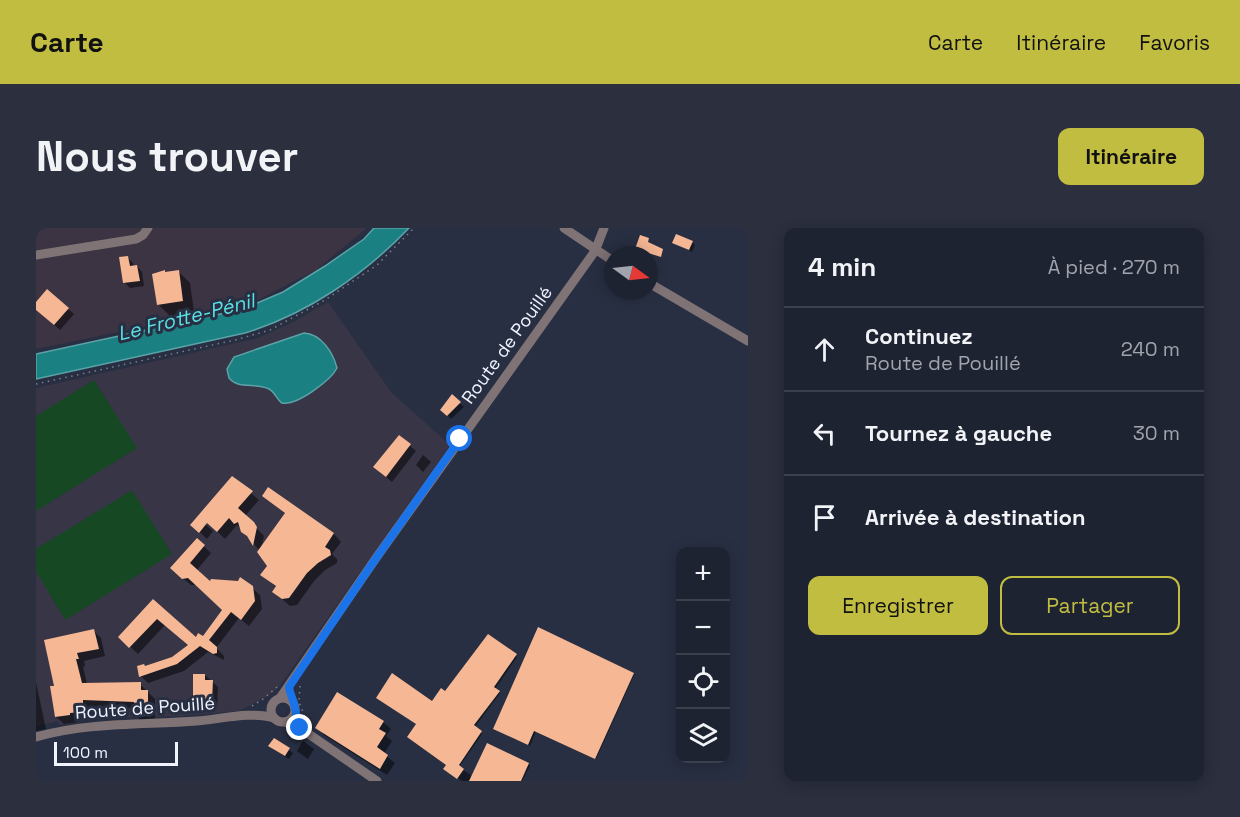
<!DOCTYPE html>
<html lang="fr">
<head>
<meta charset="utf-8">
<style>
	body { margin:0; font-family:"Space Grotesk",sans-serif; background:#2b2f3e; color:#f1f3f6 }
	.controls { position:absolute; right:18px; bottom:18px; display:grid; overflow:hidden; border-radius:12px; box-shadow:0 3px 15px #0003 }
	.controls button { width:54px; height:54px; display:grid; place-items:center; padding:0; border:0; border-bottom:2px solid #3c404d; background:#1e2332; color:#f1f3f6; font:30px sans-serif }
	.compass { position:absolute; left:568px; top:18px; width:54px; height:54px; border-radius:50%; background:#1e2332; box-shadow:0 3px 15px #0003; rotate:105deg }
	.scale { position:absolute; left:18px; bottom:15px; width:124px; box-sizing:border-box; padding-left:6px; border:3px solid #f0f4ff; border-top:0; font-size:16px; line-height:21px; white-space:nowrap; color:#f0f4ff; -webkit-text-stroke:4px #282f42; paint-order:stroke }
	.stop { position:absolute; width:18px; height:18px; margin:-14px; border:4px solid #1a73e8; border-radius:50%; background:#fff }
	.stop.end { background:#1a73e8; border-color:#fff; box-shadow:0 2px 6px #0008 }
	.list { margin:0; padding:0; list-style:none }
	h2 { display:flex; justify-content:space-between; align-items:center; height:78px; margin:0; padding:0 24px; font-size:26px }
	h2 small { font-size:20px; font-weight:400; color:#a1a4ac }
	.list li { display:grid; grid-template-columns:39px 1fr auto; gap:18px; align-items:center; box-sizing:border-box; height:84px; padding:0 24px; border-top:2px solid #3c404d }
	.list b { display:block; font-size:22px; white-space:nowrap }
	.list p { margin:0; font-size:20px; white-space:nowrap; color:#a1a4ac }
	.list em { font-size:20px; font-style:normal; color:#a1a4ac }
	.actions { display:flex; gap:12px; padding:18px 24px }
	.actions a { flex:1; padding:14px 0; border:2px solid #c1bd40; border-radius:12px; text-align:center; font-size:21px; color:#c1bd40 }
	.actions .main { background:#c1bd40; color:#111 }
	.icon { flex:none; width:33px; height:33px; fill:none; stroke:currentColor; stroke-width:2; stroke-linecap:round; stroke-linejoin:round }
	.map { position:relative; flex:none; width:712px; height:553px; overflow:hidden; border-radius:12px }
	header { display:flex; align-items:center; gap:36px; box-sizing:border-box; height:84px; padding:0 30px; background:#c1bd40; color:#111 }
	header strong { font-size:28px }
	nav { display:flex; gap:33px; margin-inline-start:auto; font-size:21px }
	.intro { display:flex; align-items:center; justify-content:space-between; box-sizing:border-box; height:144px; padding:0 36px }
	h1 { margin:0; font-size:42px }
	.button { padding:15px 27px; border-radius:12px; background:#c1bd40; color:#111; font-size:21px; font-weight:700 }
	main { display:flex; gap:36px; padding:0 36px }
	aside { flex:1; background:#1e2332; border-radius:12px; box-shadow:0 3px 15px #0003 }
	.map>svg:first-child { display:block }
</style>
</head>
<body>
<header>
<strong>Carte</strong>
<nav><a>Carte</a><a>Itinéraire</a><a>Favoris</a></nav>
</header>
<div class="intro"><h1>Nous trouver</h1><a class="button">Itinéraire</a></div>
<main>
<div class="map">
<svg width="712" height="553" viewBox="0 0 712 553">
	<rect width="100%" height="100%" fill="#282f42"/>
	<polygon fill="#3c3343" points="0,0 331,0 280,42 210,78 0,121"/>
	<polygon fill="#373546" points="292,74 355,164 414,217 243,459 232,468 203,483 145,488 54,491 23,497 22,493 0,499 0,160 222,110 257,94"/>
	<g fill="#164823">
		<polygon points="58,152 101,220 0,283 0,188"/>
		<polygon points="96,262 136,326 29,392 0,343 0,321"/>
	</g>
	<g fill="#1b8082" stroke="#5ba3a8" stroke-width="1.5">
		<path d="M338 0H373C328 47 271 86 209 105L0 151V126L207 81 247 64 289 38 328 11Z"/>
		<path d="M268 105C285 106 297 124 301 140 295 152 261 178 246 175 241 172 239 164 233 161 220 154 203 162 193 150L191 141 198 129Z"/>
	</g>
	<g fill="#0007">
		<polygon points="638,14 656,14 659,17 656,24"/>
		<polygon points="92,30 97,35 98,39 101,38 106,44 108,58 94,60 89,55"/>
		<polygon points="142,43 154,55 158,84 134,88 122,76 130,45"/>
		<polygon points="0,76 32,81 38,86 24,102 0,81"/>
		<polygon points="416,169 428,179 415,191 406,182"/>
		<polygon points="363,209 380,223 356,254 344,244"/>
		<polygon points="387,227 395,234 387,244 380,237"/>
		<polygon points="196,250 223,272 209,288 228,308 225,321 250,286 228,268 232,261 298,306 305,314 296,326 301,331 301,335 289,342 278,353 261,377 254,378 238,364 241,360 226,347 232,338 223,324 224,323 201,297 189,311 169,292 169,296 177,303 171,311 156,297"/>
		<polygon points="161,312 175,325 160,343 174,355 216,360 224,367 226,381 213,398 203,390 180,420 188,428 188,432 172,424 148,443 112,455 105,448 109,439 137,430 153,417 129,397 102,426 84,409 117,373 160,411 167,410 187,382 161,357 155,357 143,347"/>
		<polygon points="58,403 65,410 69,428 48,433 49,438 47,439 51,456 104,456 119,471 119,495 108,495 100,488 100,480 54,479 54,491 41,492 41,494 28,496 20,489 20,459 10,413"/>
		<polygon points="452,408 481,429 459,461 464,465 438,500 446,506 423,539 436,548 492,536 494,538 486,553 426,553 409,541 411,537 396,475 409,465"/>
		<polygon points="597,446 598,447 560,531 500,503 494,518 460,502"/>
		<polygon points="169,447 182,459 181,479 174,479 174,483 164,483 158,477"/>
		<polygon points="0,454 10,501 0,503"/>
		<polygon points="347,494 355,501 350,508 356,513 348,526 359,535 351,547 288,507 281,499"/>
		<polygon points="238,512 257,525 253,531 237,521"/>
		<polygon points="267,513 278,521 272,531 261,523"/>
	</g>
	<g fill="#f5b794">
		<polygon points="640,6 657,13 653,22 636,15"/>
		<polygon points="604,7 613,10 612,14 627,21 625,29 599,21"/>
		<polygon points="92,28 94,38 101,37 104,53 87,55 83,29"/>
		<polygon points="129,42 129,44 143,42 147,73 121,77 116,46"/>
		<polygon points="11,61 33,80 18,97 0,82 0,74"/>
		<polygon points="416,166 425,174 411,188 404,182"/>
		<polygon points="363,207 375,216 350,249 337,239"/>
		<polygon points="196,248 217,263 202,280 218,294 221,299 217,318 211,308 205,304 202,294 198,296 193,290 181,304 171,295 163,305 154,297"/>
		<polygon points="232,259 298,305 289,319 294,322 295,327 282,335 271,345 253,370 246,371 236,364 240,358 224,347 231,338 221,324 249,285 226,268"/>
		<polygon points="161,310 169,317 154,335 174,353 175,351 202,353 204,349 217,358 219,373 205,392 195,384 173,412 181,419 181,425 177,426 164,418 141,436 103,449 101,438 108,436 109,438 136,429 152,417 121,391 93,420 82,409 117,371 160,409 162,405 167,408 186,382 152,350 146,351 134,340"/>
		<polygon points="502,399 598,445 559,531 498,503 492,517 457,501"/>
		<polygon points="58,401 63,421 41,425 43,431 40,431 46,455 105,454 105,462 112,462 112,488 99,488 98,474 47,472 47,484 34,485 34,487 19,489 14,458 18,458 8,412"/>
		<polygon points="452,406 481,426 458,459 464,463 438,497 446,503 423,537 428,541 421,551 407,541 410,537 371,509 380,496 340,470 356,445 396,473 405,460 409,463"/>
		<polygon points="157,446 169,446 169,452 177,452 176,474 169,474 169,478 157,478"/>
		<polygon points="301,464 348,493 343,501 350,505 341,519 352,527 344,541 279,500"/>
		<polygon points="238,510 254,520 249,528 232,518"/>
		<polygon points="451,515 493,535 485,553 433,553"/>
	</g>
	<g fill="none" stroke-linecap="round" stroke-linejoin="round">
		<g stroke="#797f8f" stroke-width="1.5" stroke-dasharray="1.5 4.5" stroke-linecap="butt">
			<polyline points="0,156 199,112 234,102 289,72 341,37 378,0"/>
			<polyline points="264,458 263,474 271,494"/>
			<polyline points="216,478 227,471 241,459"/>
		</g>
		<g stroke="#807376" stroke-width="9">
			<polyline points="528,0 577,33"/>
			<polyline points="0,27 100,11 107,7 112,0"/>
			<polyline points="613,55 712,113"/>
			<circle cx="247" cy="482" r="12"/>
			<polyline points="244,470 340,330 559,23 568,0"/>
			<polyline points="249,494 264,500 341,553"/>
			<path d="M0 509C52 494 107 497 161 493 186 491 215 483 238 490"/>
		</g>
	</g>
	<g fill="none" stroke-linecap="round" stroke-linejoin="round">
		<path stroke="#1a73e8" stroke-width="8" d="M264 500C260 492 261 488 259 480 258 472 254 467 253 459L336 336 424 211"/>
	</g>
	<g text-anchor="middle" stroke-width="6" stroke-linejoin="round" paint-order="stroke">
		<g font-size="18" fill="#f0f4ff" stroke="#282f42">
			<text transform="translate(471 117) rotate(-54)" y="6">Route de Pouillé</text>
			<text transform="translate(109 480) rotate(-4)" y="6">Route de Pouillé</text>
		</g>
		<g font-size="20" font-style="italic" fill="#59e1e3" stroke="#282f42">
			<text transform="translate(150 89) rotate(-14)" y="7">Le Frotte-Pénil</text>
		</g>
	</g>
</svg>
<div class="controls">
<button>+</button>
<button>−</button>
<button><svg class="icon" aria-label="locate" viewBox="0 0 24 24"><circle cx="12" cy="12" r="6"/><path d="M12 2v4M12 18v4M2 12h4M18 12h4"/></svg></button>
<button><svg class="icon" aria-label="layers" viewBox="0 0 24 24"><path d="M12 4l9 5-9 5-9-5zM3 14l9 5 9-5"/></svg></button>
</div>
<svg class="compass" viewBox="-18 -18 36 36"><path d="M0-13l5 13h-10z" fill="#e53935"/><path d="M0 13l5-13h-10z" fill="#a1a4ac"/></svg>
<div class="scale">100 m</div>
<div class="stop" style="left:424px;top:211px"></div>
<div class="stop end" style="left:264px;top:500px"></div>
</div>
<aside>
<h2>4 min<small>À pied · 270 m</small></h2>
<ul class="list">
<li><svg class="icon" aria-label="ahead" viewBox="0 0 24 24"><path d="M12 20V5M6 11l6-6 6 6"/></svg><div><b>Continuez</b><p>Route de Pouillé</p></div><em>240 m</em></li>
<li><svg class="icon" aria-label="left" viewBox="0 0 24 24"><path d="M17 20v-9H6M10 6l-5 5 5 5"/></svg><div><b>Tournez à gauche</b></div><em>30 m</em></li>
<li><svg class="icon" aria-label="arrive" viewBox="0 0 24 24"><path d="M6 21V4h12l-3 4 3 4H6"/></svg><div><b>Arrivée à destination</b></div></li>
</ul>
<div class="actions"><a class="main">Enregistrer</a><a>Partager</a></div>
</aside>
</main>
</body>
</html>
